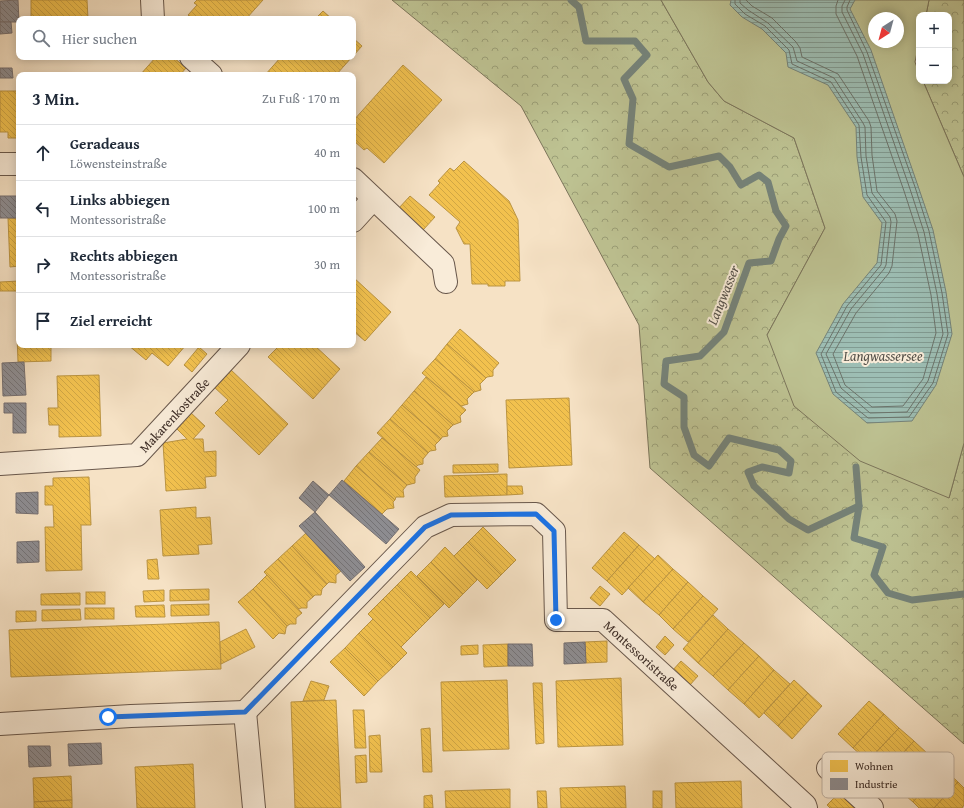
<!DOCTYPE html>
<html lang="de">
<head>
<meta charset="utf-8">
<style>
	body { margin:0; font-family:"Gentium Book Plus",serif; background:#f6f6f7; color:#1f2937 }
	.controls { position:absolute; right:12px; top:12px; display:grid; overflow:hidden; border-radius:8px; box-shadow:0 2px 10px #0003 }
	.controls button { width:36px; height:36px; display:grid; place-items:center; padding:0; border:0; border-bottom:1px solid #e0e1e3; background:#fff; color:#1f2937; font:20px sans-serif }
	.compass { position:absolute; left:868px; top:12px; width:36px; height:36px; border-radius:50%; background:#fff; box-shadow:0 2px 10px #0003; rotate:216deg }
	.stop { position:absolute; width:12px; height:12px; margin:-9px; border:3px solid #1a73e8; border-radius:50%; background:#fff }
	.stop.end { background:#1a73e8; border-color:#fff; box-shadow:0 1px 4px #0008 }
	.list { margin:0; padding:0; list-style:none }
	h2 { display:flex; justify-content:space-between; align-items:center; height:52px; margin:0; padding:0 16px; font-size:17px }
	h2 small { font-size:13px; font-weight:400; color:#747a83 }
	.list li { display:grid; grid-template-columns:26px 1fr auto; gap:12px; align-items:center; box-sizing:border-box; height:56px; padding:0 16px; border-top:1px solid #e0e1e3 }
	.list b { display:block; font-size:15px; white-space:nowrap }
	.list p { margin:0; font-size:13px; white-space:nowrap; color:#747a83 }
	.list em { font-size:13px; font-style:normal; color:#747a83 }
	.icon { flex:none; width:22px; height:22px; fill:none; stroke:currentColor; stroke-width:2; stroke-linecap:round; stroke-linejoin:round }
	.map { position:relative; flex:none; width:964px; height:808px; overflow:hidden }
	.search { position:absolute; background:#fff; box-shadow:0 2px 10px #0003; left:16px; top:16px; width:340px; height:44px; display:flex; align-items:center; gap:10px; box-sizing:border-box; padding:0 14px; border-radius:8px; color:#747a83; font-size:15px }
	.panel { position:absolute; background:#fff; box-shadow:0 2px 10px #0003; left:16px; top:72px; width:340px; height:276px; border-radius:8px }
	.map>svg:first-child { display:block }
</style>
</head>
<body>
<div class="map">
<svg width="964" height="808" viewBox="0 0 964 808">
	<defs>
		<pattern id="forest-crowns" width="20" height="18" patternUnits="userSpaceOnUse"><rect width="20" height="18" fill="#bec393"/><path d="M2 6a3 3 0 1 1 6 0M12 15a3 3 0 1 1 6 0" fill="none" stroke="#9b9f78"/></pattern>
		<pattern id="water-rules" width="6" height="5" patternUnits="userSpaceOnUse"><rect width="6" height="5" fill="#9dbeb4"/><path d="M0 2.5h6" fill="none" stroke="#819b92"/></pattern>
		<pattern id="homes-back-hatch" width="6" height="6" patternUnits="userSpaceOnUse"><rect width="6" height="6" fill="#f2c14e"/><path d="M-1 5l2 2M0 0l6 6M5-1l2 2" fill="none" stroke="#d0a644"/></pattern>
		<pattern id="industry-back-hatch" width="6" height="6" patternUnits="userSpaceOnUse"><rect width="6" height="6" fill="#8d8d92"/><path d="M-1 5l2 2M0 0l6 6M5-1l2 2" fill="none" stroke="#747377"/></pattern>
	</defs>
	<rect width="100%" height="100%" fill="#f6e2c5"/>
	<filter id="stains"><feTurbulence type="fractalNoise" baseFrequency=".005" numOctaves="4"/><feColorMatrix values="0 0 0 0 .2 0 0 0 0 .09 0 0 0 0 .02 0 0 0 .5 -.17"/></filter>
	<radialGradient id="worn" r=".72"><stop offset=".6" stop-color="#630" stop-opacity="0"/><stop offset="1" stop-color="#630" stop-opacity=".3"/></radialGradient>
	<g fill="url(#forest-crowns)" stroke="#7c765c">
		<polygon points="392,0 661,0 708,82 724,101 794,138 825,228 767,335 949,498 964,443 964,744 650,468 639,325 521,106"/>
		<polygon points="929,0 964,0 964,177 923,81 949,81 949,15 926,15"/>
	</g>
	<path fill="#bec393" stroke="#7c765c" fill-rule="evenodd" d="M661 0H929L926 15H919V43L915 62 919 73V81H923L964 177V443L949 498 860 461 794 406 767 335 825 228 794 138 724 101 708 82ZM874 18H898V42H874Z"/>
	<polygon fill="url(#water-rules)" stroke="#75837a" points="731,0 855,0 850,9 871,50 918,186 933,230 946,292 952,334 936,385 912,421 867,423 833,394 816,353 843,304 877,263 882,223 863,197 857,157 856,127 828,85 788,67 786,53 762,29 742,17 730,5"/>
	<g fill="url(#homes-back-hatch)" stroke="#bb9441">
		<polygon points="31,0 87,0 88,19 31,19"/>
		<polygon points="197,0 263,0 246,19 192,19 188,15 197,5 194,3"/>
		<polygon points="323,11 332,19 315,19"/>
		<polygon points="353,38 362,46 353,56"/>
		<polygon points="156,57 173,57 186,68 180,75 140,75"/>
		<polygon points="281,57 352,57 336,75 265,75"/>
		<polygon points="403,65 442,100 384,163 367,148 364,150 353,140 353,121"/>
		<polygon points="0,91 19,91 19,131 17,131 17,138 8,138 8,132 0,132"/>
		<polygon points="464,161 509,201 518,220 520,281 505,281 505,286 488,286 488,284 472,284 470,244 464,244 456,228 460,222 429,195 440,183 438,181 450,168 454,171"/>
		<polygon points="410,196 435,217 423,230 398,209"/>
		<polygon points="8,218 19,218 19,266 10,267"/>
		<polygon points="353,277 391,312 365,341 353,331"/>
		<polygon points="19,281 19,291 0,291 0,282"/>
		<polygon points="19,294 19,324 18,324 17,295"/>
		<polygon points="460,329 499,363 493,370 493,376 487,377 486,378 447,344"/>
		<polygon points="17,334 19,334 19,345 51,345 51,361 18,362"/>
		<polygon points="447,344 486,378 480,384 481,390 474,392 435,359"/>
		<polygon points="128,345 186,345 168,366 152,353 146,360"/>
		<polygon points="280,345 314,345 340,369 313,399 268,357"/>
		<polygon points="199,347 207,354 192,372 184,365"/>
		<polygon points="435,359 474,392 467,399 468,404 461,406 422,373"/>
		<polygon points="230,369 288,424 259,455 215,413 228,400 213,386"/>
		<polygon points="99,375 101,436 59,437 59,425 49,425 48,408 58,408 57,376"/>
		<polygon points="426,377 466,410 460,416 461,422 453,425 414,391"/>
		<polygon points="414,391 453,425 447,431 448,436 442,437 441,439 402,405"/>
		<polygon points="569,398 572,465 509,468 506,400"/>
		<polygon points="402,405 441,439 435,445 436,450 430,451 428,453 390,419"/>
		<polygon points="190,412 205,426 193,439 203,439 204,452 216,451 216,476 205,477 206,488 166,491 163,443 187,439 176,428"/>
		<polygon points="390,419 428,453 423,459 423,464 418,465 416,467 377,433"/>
		<polygon points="382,438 420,470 415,477 415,483 407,485 369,452"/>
		<polygon points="369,452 407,485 403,490 404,497 396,497 395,500 356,466"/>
		<polygon points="498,464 498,472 453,473 453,465"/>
		<polygon points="356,466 395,500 393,502 394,508 387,509 382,514 344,481"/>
		<polygon points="507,474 507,495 445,497 444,476"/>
		<polygon points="89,477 91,525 81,525 82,570 46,571 45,527 54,527 53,505 45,505 45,486 53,486 53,478"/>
		<polygon points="507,486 522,486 523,494 507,495"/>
		<polygon points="196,507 196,518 210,517 212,544 198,545 199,554 163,556 160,510"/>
		<polygon points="483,527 516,560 501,575 468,542"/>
		<polygon points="624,532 639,545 607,581 592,568"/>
		<polygon points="306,533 341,571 336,575 336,583 329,582 327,584 292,546"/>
		<polygon points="468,542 501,575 487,589 454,556"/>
		<polygon points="639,545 655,559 622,595 607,581"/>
		<polygon points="292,546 327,584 322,589 321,595 315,595 313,597 278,559"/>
		<polygon points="445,547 477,580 463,594 431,562"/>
		<polygon points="658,555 673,569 643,602 628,588"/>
		<polygon points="157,559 159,579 148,579 147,560"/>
		<polygon points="278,559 313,597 307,602 307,608 301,608 299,609 264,572"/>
		<polygon points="431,562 463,594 449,608 417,576"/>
		<polygon points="673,569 688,582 659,615 643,602"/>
		<polygon points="411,571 444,604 430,618 397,585"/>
		<polygon points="267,575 302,613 296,618 296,624 290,624 287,626 253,589"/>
		<polygon points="688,582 703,596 673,629 659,615"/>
		<polygon points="397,585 430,618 416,632 383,599"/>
		<polygon points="600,586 610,594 600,606 590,598"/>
		<polygon points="209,589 209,600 170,601 170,590"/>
		<polygon points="253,589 287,626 286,628 285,634 279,633 273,639 238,602"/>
		<polygon points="164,590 164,601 144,602 143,591"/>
		<rect x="86" y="592" width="19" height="12"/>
		<polygon points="80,593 80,605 41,605 41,594"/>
		<polygon points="703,596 718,609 688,642 673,629"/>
		<polygon points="383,599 416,632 401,647 368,614"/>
		<polygon points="209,604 209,615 171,616 171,605"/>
		<polygon points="164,605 165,617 136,617 135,606"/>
		<rect x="85" y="608" width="29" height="11"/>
		<polygon points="80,609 81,620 42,621 42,610"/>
		<polygon points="16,611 36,611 36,621 16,622"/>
		<polygon points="713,615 728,629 698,663 683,649"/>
		<polygon points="373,619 407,653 393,667 359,633"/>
		<polygon points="219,622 221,669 11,677 9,630"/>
		<polygon points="246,629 255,647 221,664 220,642"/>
		<polygon points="728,629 744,643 713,676 698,663"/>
		<polygon points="359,633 393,667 378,681 345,648"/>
		<polygon points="665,636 674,645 665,655 656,647"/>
		<polygon points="607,641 607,662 586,663 585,642"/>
		<polygon points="744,643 759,656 728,690 713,676"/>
		<polygon points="508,644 508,666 484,667 483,645"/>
		<polygon points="478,645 478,654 461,655 461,646"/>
		<polygon points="345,648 378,681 364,696 330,662"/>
		<polygon points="759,656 774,670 744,704 728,690"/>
		<polygon points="681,661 698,676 689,686 672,671"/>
		<polygon points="774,670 790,684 759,718 744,704"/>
		<polygon points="621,678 623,745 558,747 556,681"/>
		<polygon points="507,680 509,749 443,751 441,682"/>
		<polygon points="794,680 808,693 778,726 764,713"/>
		<polygon points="311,681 329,686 324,700 303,701"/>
		<polygon points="533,683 542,683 544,743 536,744"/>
		<polygon points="808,693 822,706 792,739 778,726"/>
		<polygon points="336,700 341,808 295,808 291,702"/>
		<polygon points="869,701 884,714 853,748 838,734"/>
		<polygon points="353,710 364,710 366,748 355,748"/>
		<polygon points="884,714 899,728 868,761 853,748"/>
		<polygon points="430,728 432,772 423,772 421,729"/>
		<polygon points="899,728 914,741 883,775 868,761"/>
		<polygon points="380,735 382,772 370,772 369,736"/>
		<polygon points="914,741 929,755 898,789 883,775"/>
		<polygon points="366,755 367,782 356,783 355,756"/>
		<polygon points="929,755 943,768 913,802 898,789"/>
		<polygon points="193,764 195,808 137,808 135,767"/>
		<polygon points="943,768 958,782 934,808 919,808 913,802"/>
		<polygon points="71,776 72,800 34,802 33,778"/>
		<polygon points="741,781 742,808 676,808 675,783"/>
		<polygon points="958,782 964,788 964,805 962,808 934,808"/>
		<polygon points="625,786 626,808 561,808 560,788"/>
		<polygon points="510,789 510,808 446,808 445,791"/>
		<polygon points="537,791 546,791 547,808 538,808"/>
		<rect x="653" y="791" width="9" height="17"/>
		<polygon points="839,793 854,808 830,808 827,805"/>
		<polygon points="432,795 433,808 424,808 424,796"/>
		<polygon points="72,800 72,808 34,808 34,802"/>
	</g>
	<g fill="url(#industry-back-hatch)" stroke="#746f71">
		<polygon points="18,0 19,22 0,22 0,1"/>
		<polygon points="0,22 11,22 12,33 0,34"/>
		<polygon points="0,68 12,68 13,78 0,78"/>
		<polygon points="0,196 18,196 19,218 0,218"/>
		<polygon points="24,362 26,395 3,396 2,363"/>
		<polygon points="4,403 26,403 26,433 13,433 13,413 4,413"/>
		<polygon points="342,480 399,529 386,544 329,495"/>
		<polygon points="313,481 329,495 315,512 299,498"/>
		<polygon points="38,492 38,514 16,513 16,493"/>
		<polygon points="315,512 365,567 350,581 299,526"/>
		<polygon points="39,541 39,562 17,563 17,542"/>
		<polygon points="585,642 586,663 564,664 564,643"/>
		<polygon points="508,644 532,644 533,666 508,666"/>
		<polygon points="101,743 102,764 69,766 68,744"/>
		<polygon points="28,746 50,746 51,766 29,767"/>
	</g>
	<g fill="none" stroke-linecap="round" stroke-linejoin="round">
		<g stroke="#6c746c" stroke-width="1">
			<polyline points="735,0 735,4 745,14 765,26 789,50 792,64 831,82 859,125 861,157 867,195 886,222 881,265 847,306 821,354 836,392 868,418 909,417 933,383 948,334 942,293 929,231 915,187 867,52 847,10 847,7 850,0"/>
			<polyline points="740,0 740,3 748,10 768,23 793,47 797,61 834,78 863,123 865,127 866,156 872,193 890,217 891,222 886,265 884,269 851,309 826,354 841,388 870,413 907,412 928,381 943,334 937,294 924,232 910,189 863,54 842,12 842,6 845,0"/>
			<polyline points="746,0 752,6 772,18 796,42 800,48 802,57 838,74 869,121 871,127 872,155 877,191 895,214 897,221 892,266 889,273 856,313 833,354 845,385 872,407 903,406 923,379 936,333 931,295 918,234 904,191 857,56 836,14 836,6 838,0"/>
		</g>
		<g stroke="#75837a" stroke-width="7">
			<polyline points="571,0 579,7 586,41 635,41 647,55 624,79 633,99 629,144 669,167 719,156 730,167 741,185 759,175 768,182 776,211 786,226 779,239 771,261 749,263 724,332 700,356 666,361 664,384 684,397 684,427 694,455 709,466 729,438 779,450 791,461 789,473 762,467 748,472 754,486 789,519 808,530 859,506"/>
			<polyline points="856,467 859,506 854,538 883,547 874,575 888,593 912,600 964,594"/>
		</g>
		<defs>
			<g id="minor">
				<polyline points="152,0 153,19"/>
				<polyline points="191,57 211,75"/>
				<polyline points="0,164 19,164"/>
				<polyline points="353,179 443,264 446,282"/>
				<polyline points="353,221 373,199"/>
				<path id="s1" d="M0 464 137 455 239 345"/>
				<path id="s2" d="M245 712 425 527 451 515 536 514 554 531 556 620H603L805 805 806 808"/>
				<polyline points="245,712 254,808"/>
				<polyline points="0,724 131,716 245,712"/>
				<polyline points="828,768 872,808"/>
			</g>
		</defs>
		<use href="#minor" stroke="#69584c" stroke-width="24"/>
		<use href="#minor" stroke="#f9ecd9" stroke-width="22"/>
	</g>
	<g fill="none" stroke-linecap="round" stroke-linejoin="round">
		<polyline stroke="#1a73e8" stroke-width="5" points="108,717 245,712 425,527 451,515 536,514 554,531 556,620"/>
	</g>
	<g text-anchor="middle" stroke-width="4" stroke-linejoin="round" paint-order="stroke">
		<g font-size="13" fill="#3a2a24" stroke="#f9ecd9">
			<text dy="5" stroke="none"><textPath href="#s1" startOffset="192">Makarenkostraße</textPath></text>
			<text dy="5" stroke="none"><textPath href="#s2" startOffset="585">Montessoristraße</textPath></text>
		</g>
		<g font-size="14" font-style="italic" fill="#534f48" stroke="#f9ecd9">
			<text transform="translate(723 295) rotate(-68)" y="5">Langwasser</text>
			<text x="883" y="361">Langwassersee</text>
		</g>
	</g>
	<rect x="822" y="752" width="132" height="46" rx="6" fill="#f9ecd9" stroke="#c0b2a3" stroke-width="1"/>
	<rect x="830" y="760" width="18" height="12" fill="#f2c14e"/>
	<rect x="830" y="778" width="18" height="12" fill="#8d8d92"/>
	<g font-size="11" fill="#3a2a24">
		<text x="855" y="770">Wohnen</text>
		<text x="855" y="788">Industrie</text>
	</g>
	<rect width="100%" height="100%" filter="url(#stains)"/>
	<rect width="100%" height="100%" fill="url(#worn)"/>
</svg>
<div class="controls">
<button>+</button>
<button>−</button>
</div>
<svg class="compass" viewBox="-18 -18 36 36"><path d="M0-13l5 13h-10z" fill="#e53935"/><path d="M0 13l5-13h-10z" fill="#747a83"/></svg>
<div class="stop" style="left:108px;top:717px"></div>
<div class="stop end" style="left:556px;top:620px"></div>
<div class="search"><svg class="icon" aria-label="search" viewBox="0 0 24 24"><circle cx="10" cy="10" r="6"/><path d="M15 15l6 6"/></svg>Hier suchen</div>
<section class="panel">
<h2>3 Min.<small>Zu Fuß · 170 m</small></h2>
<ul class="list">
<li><svg class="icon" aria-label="ahead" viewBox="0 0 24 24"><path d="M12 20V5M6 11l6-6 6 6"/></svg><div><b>Geradeaus</b><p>Löwensteinstraße</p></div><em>40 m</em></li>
<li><svg class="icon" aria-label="left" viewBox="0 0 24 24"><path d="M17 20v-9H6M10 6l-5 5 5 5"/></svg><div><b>Links abbiegen</b><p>Montessoristraße</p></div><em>100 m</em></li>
<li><svg class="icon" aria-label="right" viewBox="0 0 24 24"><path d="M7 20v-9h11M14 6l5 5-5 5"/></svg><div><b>Rechts abbiegen</b><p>Montessoristraße</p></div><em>30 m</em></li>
<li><svg class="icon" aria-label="arrive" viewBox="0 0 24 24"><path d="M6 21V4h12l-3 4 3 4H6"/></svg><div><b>Ziel erreicht</b></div></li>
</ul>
</section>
</div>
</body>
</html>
